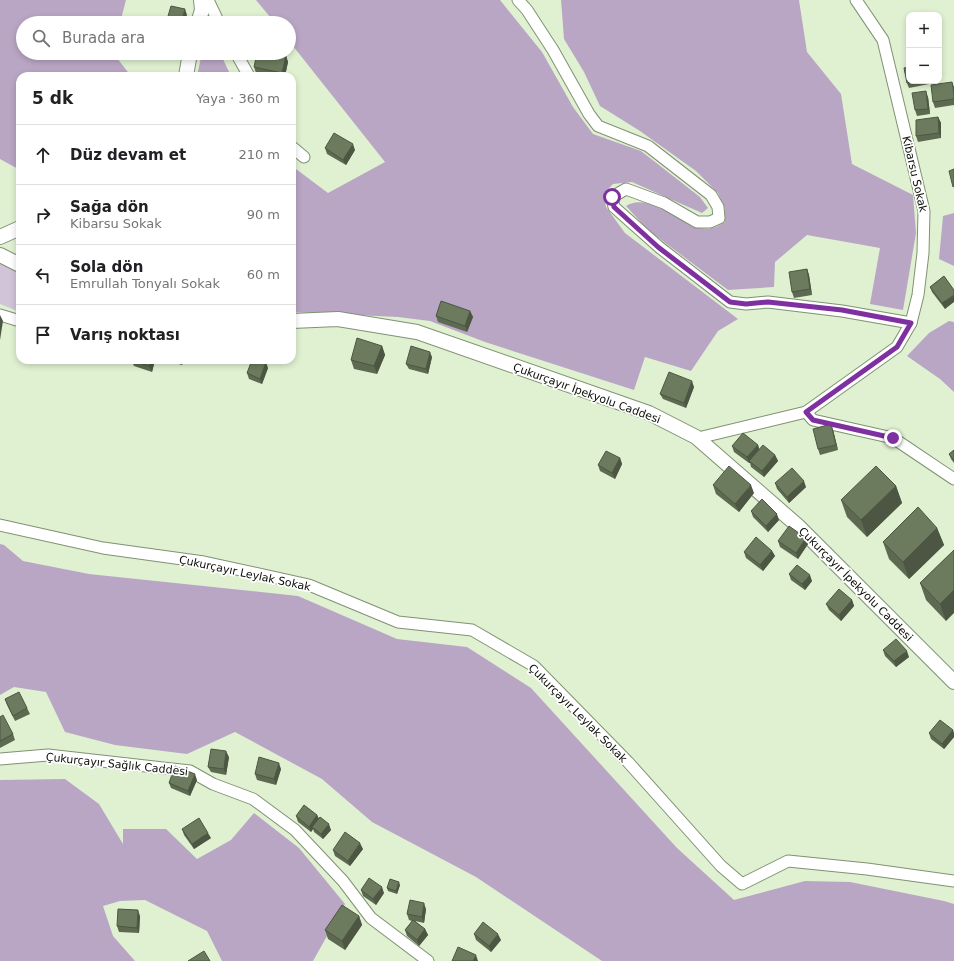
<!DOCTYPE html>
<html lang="tr">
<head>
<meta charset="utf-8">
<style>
	body { margin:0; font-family:"DejaVu Sans",sans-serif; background:#f6f6f6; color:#202124 }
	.controls { position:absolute; right:12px; top:12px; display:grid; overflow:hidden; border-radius:8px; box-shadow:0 2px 6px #0003 }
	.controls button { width:36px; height:36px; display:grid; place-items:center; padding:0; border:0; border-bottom:1px solid #e0e0e0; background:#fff; color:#202124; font:20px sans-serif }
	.stop { position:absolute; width:12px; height:12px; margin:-9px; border:3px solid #7e30a1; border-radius:50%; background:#fff }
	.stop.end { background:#7e30a1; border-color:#fff; box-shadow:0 1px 4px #0008 }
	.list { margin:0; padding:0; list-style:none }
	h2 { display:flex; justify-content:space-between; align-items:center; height:52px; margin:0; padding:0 16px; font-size:17px }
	h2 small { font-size:13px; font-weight:400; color:#757577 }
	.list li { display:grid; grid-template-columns:26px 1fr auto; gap:12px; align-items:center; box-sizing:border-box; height:60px; padding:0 16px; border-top:1px solid #e0e0e0 }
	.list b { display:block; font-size:15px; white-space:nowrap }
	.list p { margin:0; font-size:13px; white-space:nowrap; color:#757577 }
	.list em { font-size:13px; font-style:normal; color:#757577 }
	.icon { flex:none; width:22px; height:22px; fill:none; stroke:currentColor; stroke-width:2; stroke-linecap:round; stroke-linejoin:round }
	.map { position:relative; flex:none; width:954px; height:961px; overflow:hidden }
	.search { position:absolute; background:#fff; box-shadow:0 2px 6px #0003; left:16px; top:16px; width:280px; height:44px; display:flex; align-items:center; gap:10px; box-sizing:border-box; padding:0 14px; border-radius:22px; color:#757577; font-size:15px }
	.panel { position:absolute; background:#fff; box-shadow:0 2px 6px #0003; left:16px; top:72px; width:280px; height:292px; border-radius:12px }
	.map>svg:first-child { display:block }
</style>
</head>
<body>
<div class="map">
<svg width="954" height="961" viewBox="0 0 954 961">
	<rect width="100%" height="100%" fill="#e0f1d2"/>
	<polygon fill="#d1c4d8" points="0,263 20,272 20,312 0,304"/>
	<g fill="#b9a6c4">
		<polygon points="0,0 126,0 120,23 23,23 23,53 113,53 131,76 20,76 20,170 0,159"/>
		<polygon points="256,0 500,0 542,52 573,107 593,134 641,151 700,197 708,208 702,213 632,182 613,184 604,193 606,207 625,233 738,319 718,331 691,371 645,357 634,390 485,342 430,321 398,317 292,312 292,166 328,193 385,162 289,41 289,23 275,23"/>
		<path d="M561 0H799L807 52 841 94 852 164 913 195 916 233 903 310 870 304 880 248 807 235 775 262 774 287 728 290 648 230 626 206C652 189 688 235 713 228 717 227 721 224 725 222V209L718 193 696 171 640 131 600 106 584 72 564 39Z"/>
		<polygon points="202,53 220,53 231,76 197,76"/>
		<polygon points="954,213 954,266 939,259 943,216"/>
		<polygon points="949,321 954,322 954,392 940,379 907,356 929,333"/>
		<polygon points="0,544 4,545 23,561 89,574 298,596 397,639 467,647 531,688 677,848 734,900 805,881 850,882 944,901 954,904 954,961 602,961 476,877 372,822 322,779 235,732 187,754 115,745 65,732 46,692 14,687 0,695"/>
		<polygon points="65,779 99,804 123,844 123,829 166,829 197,859 231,840 254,813 299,848 345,904 313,961 222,961 207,931 145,900 120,901 103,906 113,936 135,961 0,961 0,780"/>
	</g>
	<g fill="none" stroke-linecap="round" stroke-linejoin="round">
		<defs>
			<g id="minor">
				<polyline points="208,0 219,23"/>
				<polyline points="518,0 527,10 553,50 589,114 598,126 648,146 711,195 718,207 719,218 710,222 697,222 664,203 626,189 612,197 614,207 659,247 730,302 746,304 768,302 842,311 911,323"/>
				<polyline points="236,53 249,76"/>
				<polyline points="292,147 304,157"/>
				<polyline points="0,315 20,321"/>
				<polyline points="806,412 813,420 893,438 954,479"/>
				<polyline points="698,438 806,412 897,347 911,323 918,295 923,253 924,211 883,40 856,0"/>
				<polyline points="0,525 103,548 204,562 309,585 398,622 472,630 534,666 628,762 721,866 742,884 788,861 867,869 954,881"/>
				<polyline points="0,759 48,755 190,771 213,784 253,799 295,830 343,881 371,918 428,961"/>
			</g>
			<g id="tertiary">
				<polyline points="198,23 202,10 201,0"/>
				<polyline points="186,76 190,53"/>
				<polyline points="0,237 20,228"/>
				<polyline points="0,255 20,265"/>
				<polyline points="292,321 338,319 417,332 649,413 696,437 798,526 954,682"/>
			</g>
		</defs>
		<use href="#minor" stroke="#819174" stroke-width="13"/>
		<use href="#tertiary" stroke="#819174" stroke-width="16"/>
		<use href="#minor" stroke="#fff" stroke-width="11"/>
		<use href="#tertiary" stroke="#fff" stroke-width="14"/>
	</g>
	<g fill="#5d6a51">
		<polygon points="286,56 288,62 285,76 272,76 256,73 254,67"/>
		<polygon points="909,81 928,81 929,84 909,88 907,83"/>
		<polygon points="952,82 954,87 954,105 935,108 933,102"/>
		<polygon points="928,97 930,114 917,116 915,110"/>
		<polygon points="938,117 941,123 941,138 918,142 916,136"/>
		<polygon points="325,148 355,150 346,165 327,154"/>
		<polygon points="807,269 809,275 812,295 794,298 792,292"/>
		<polygon points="944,276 945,309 932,292 930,287"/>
		<polygon points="470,311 473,317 467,332 438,322 436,316"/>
		<polygon points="382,346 385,355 377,374 354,369 351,360"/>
		<polygon points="432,357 428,374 409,369 406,364"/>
		<polygon points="131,360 155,360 152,372 134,366"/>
		<polygon points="165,360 184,360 182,365"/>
		<polygon points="268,368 262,384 249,379 247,373"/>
		<polygon points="694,387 686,408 663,399 660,394"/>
		<polygon points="833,430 838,450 820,455 818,449"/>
		<polygon points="758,445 759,449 775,455 778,461 764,477 751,467 750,463 749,463 734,452 732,446"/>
		<polygon points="954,450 954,463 951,459 949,454"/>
		<polygon points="620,458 622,464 615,479 600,471 598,465"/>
		<polygon points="775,483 806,487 789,503 777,489"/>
		<polygon points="713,485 754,493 739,512 716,494"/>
		<polygon points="896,486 902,503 867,537 847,517 841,500"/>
		<polygon points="751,511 779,520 768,532 753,517"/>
		<polygon points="937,528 944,545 909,579 889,559 883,542"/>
		<polygon points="806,538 808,544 798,559 780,547 778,541"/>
		<polygon points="954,550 946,621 926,600 920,583"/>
		<polygon points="772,551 775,556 763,571 746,558 744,552"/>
		<polygon points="789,574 812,581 805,590 791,580"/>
		<polygon points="852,600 854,606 841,621 829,610 826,604"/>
		<polygon points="883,650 909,657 896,667 885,656"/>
		<polygon points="5,699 27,708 30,714 15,721 7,705"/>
		<polygon points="0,717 13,734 15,740 0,748"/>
		<polygon points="953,730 954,734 954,737 944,749 931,739 929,733"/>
		<polygon points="229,757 226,775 211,772 208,767"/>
		<polygon points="281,769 276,785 257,780 255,774"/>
		<polygon points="197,780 190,796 171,788 169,783"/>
		<polygon points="317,815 319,819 331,830 323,839 314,832 313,829 311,832 298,822 296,816"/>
		<polygon points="182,829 211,838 194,849 184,835"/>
		<polygon points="363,849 350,866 335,856 333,850"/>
		<polygon points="400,885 397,894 388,891 387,888"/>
		<polygon points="361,890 384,893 376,905 363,896"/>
		<polygon points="426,909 424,923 415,921 425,929 428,935 419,946 407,936 405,930 412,921 409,920 407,914"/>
		<polygon points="140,916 139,933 119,932 117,926"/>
		<polygon points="359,916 362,925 345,950 328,939 325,930"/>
		<polygon points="474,934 501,940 491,952 476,940"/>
	</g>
	<g fill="#4c5642">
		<polygon points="185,9 187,15 185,23 181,23"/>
		<polygon points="286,56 288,62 285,76 284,76 282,73"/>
		<polygon points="926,91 928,97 930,114 928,109"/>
		<polygon points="938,117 941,123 941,138 939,133"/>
		<polygon points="353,144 355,150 346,165 343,160"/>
		<polygon points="807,269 809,275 812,295 810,289"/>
		<polygon points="954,295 954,302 945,309 942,303"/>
		<polygon points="470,311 473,317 467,332 465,326"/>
		<polygon points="0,315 3,321 0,340"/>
		<polygon points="382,346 385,355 377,374 374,366"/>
		<polygon points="430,352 432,357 428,374 426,369"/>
		<polygon points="151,360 155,360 152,372 149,366"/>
		<polygon points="180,360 184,360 182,365"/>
		<polygon points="266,362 268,368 262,384 260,379"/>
		<polygon points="692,381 694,387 686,408 684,403"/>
		<polygon points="831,424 833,430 838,450 836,445"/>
		<polygon points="758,445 760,451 749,461 750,463 749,463 747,457"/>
		<polygon points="775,455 778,461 764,477 762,471"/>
		<polygon points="620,458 622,464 615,479 612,473"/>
		<polygon points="804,481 806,487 789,503 787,497"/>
		<polygon points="751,485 754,493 739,512 735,504"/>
		<polygon points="896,486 902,503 867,537 861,520"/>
		<polygon points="777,514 779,520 768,532 766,526"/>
		<polygon points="937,528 944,545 909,579 903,562"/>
		<polygon points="806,538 808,544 798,559 796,553"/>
		<polygon points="772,551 775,556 763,571 760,565"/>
		<polygon points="810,575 812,581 805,590 802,584"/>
		<polygon points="954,590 954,613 946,621 940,604"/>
		<polygon points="852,600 854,606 841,621 839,615"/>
		<polygon points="907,651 909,657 896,667 894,661"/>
		<polygon points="953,730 954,734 954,737 944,749 942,744"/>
		<polygon points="226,751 229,757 226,775 224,769"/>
		<polygon points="279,763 281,769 276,785 274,779"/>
		<polygon points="195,774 197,780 190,796 188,791"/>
		<polygon points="317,815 320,821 312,827 313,829 311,832 309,827"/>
		<polygon points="329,824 331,830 323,839 321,834"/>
		<polygon points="208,833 211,838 194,849 192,844"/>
		<polygon points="360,843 363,849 350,866 348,861"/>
		<polygon points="399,882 400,885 397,894 396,891"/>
		<polygon points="382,887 384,893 376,905 373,899"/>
		<polygon points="424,903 426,909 424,923 422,917"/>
		<polygon points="138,910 140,916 139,933 137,928"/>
		<polygon points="359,916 362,925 345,950 342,941"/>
		<polygon points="425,929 428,935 419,946 417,940"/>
		<polygon points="498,934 501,940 491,952 489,946"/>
		<polygon points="476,955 478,961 473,961"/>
	</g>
	<g fill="#6c7b5e" stroke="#4c5642">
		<polygon points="171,6 185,9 181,23 166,23"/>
		<polygon points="257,53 268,53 286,56 282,73 254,67"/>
		<polygon points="909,67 909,81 914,81 907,83 904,68"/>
		<polygon points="952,82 954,93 954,99 933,102 931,85"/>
		<polygon points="926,91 928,109 915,110 912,93"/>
		<polygon points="938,117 939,133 916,136 916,120"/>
		<polygon points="334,133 353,144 343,160 325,148"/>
		<polygon points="954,169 954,186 953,187 949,171"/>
		<polygon points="807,269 810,289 792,292 789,272"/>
		<polygon points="944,276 954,290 954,295 942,303 930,287"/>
		<polygon points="441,301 470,311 465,326 436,316"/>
		<polygon points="357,338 382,346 374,366 351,360"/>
		<polygon points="411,346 430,352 426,369 406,364"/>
		<polygon points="131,360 151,360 149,366"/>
		<polygon points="252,360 260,360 266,362 260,379 247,373"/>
		<polygon points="669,372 692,381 684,403 660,394"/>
		<polygon points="831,424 836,445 818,449 813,429"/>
		<polygon points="743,433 758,445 747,457 732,446"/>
		<polygon points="763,445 775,455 762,471 749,461"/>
		<polygon points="954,450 954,460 949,454"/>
		<polygon points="606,451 620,458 612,473 598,465"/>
		<polygon points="729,466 751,485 735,504 713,485"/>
		<polygon points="876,466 896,486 861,520 841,500"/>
		<polygon points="792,468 804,481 787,497 775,483"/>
		<polygon points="762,499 777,514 766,526 751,511"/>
		<polygon points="918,507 937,528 903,562 883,542"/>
		<polygon points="789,526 806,538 796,553 778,541"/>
		<polygon points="756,537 772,551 760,565 744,552"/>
		<polygon points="954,550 954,590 940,604 920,583"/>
		<polygon points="797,565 810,575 802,584 789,574"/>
		<polygon points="839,589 852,600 839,615 826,604"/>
		<polygon points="896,639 907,651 894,661 883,650"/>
		<polygon points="19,692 27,708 13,716 5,699"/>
		<polygon points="3,715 13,734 0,741 0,717"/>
		<polygon points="940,720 953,730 942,744 929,733"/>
		<polygon points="211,749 226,751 224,769 208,767"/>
		<polygon points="259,757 279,763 274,779 255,774"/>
		<polygon points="175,766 195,774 188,791 169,783"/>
		<polygon points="304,805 317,815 309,827 296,816"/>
		<polygon points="320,817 329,824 321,834 312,827"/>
		<polygon points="199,818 208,833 192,844 182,829"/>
		<polygon points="345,832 360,843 348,861 333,850"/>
		<polygon points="369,878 382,887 373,899 361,890"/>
		<polygon points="390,879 399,882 396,891 387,888"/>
		<polygon points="410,900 424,903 422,917 407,914"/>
		<polygon points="342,905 359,916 342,941 325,930"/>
		<polygon points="118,909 138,910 137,928 117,926"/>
		<polygon points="413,920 425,929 417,940 405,930"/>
		<polygon points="483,922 498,934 489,946 474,934"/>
		<polygon points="458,947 476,955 473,961 452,961"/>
		<polygon points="204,951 210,961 188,961"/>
	</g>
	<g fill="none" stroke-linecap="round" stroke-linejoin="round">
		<polyline stroke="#7e30a1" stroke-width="5" points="612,197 614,207 658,247 730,302 746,304 768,302 842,310 911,323 897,347 806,412 813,420 893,438"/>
	</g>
	<g text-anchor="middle" stroke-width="3.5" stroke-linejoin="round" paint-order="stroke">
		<g font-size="11" fill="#090e05" stroke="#fff">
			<text transform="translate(915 174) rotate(77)" y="4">Kibarsu Sokak</text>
			<text transform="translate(587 393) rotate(20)" y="4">Çukurçayır İpekyolu Caddesi</text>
			<text transform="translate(245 573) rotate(12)" y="4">Çukurçayır Leylak Sokak</text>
			<text transform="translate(856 584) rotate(45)" y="4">Çukurçayır İpekyolu Caddesi</text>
			<text transform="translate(578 713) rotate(45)" y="4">Çukurçayır Leylak Sokak</text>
			<text transform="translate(117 764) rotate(6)" y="4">Çukurçayır Sağlık Caddesi</text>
		</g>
	</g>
</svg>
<div class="controls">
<button>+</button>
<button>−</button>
</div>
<div class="stop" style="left:612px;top:197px"></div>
<div class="stop end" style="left:893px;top:438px"></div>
<div class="search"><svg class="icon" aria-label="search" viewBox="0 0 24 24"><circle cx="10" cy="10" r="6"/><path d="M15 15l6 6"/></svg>Burada ara</div>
<section class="panel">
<h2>5 dk<small>Yaya · 360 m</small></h2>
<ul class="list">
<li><svg class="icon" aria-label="ahead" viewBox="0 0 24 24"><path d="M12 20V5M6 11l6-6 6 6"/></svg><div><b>Düz devam et</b></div><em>210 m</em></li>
<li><svg class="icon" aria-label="right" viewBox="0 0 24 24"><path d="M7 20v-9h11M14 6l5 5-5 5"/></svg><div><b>Sağa dön</b><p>Kibarsu Sokak</p></div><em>90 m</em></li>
<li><svg class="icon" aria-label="left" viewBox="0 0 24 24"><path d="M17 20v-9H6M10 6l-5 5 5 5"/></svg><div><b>Sola dön</b><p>Emrullah Tonyalı Sokak</p></div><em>60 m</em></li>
<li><svg class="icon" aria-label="arrive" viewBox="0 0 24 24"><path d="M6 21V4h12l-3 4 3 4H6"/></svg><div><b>Varış noktası</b></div></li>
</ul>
</section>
</div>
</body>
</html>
